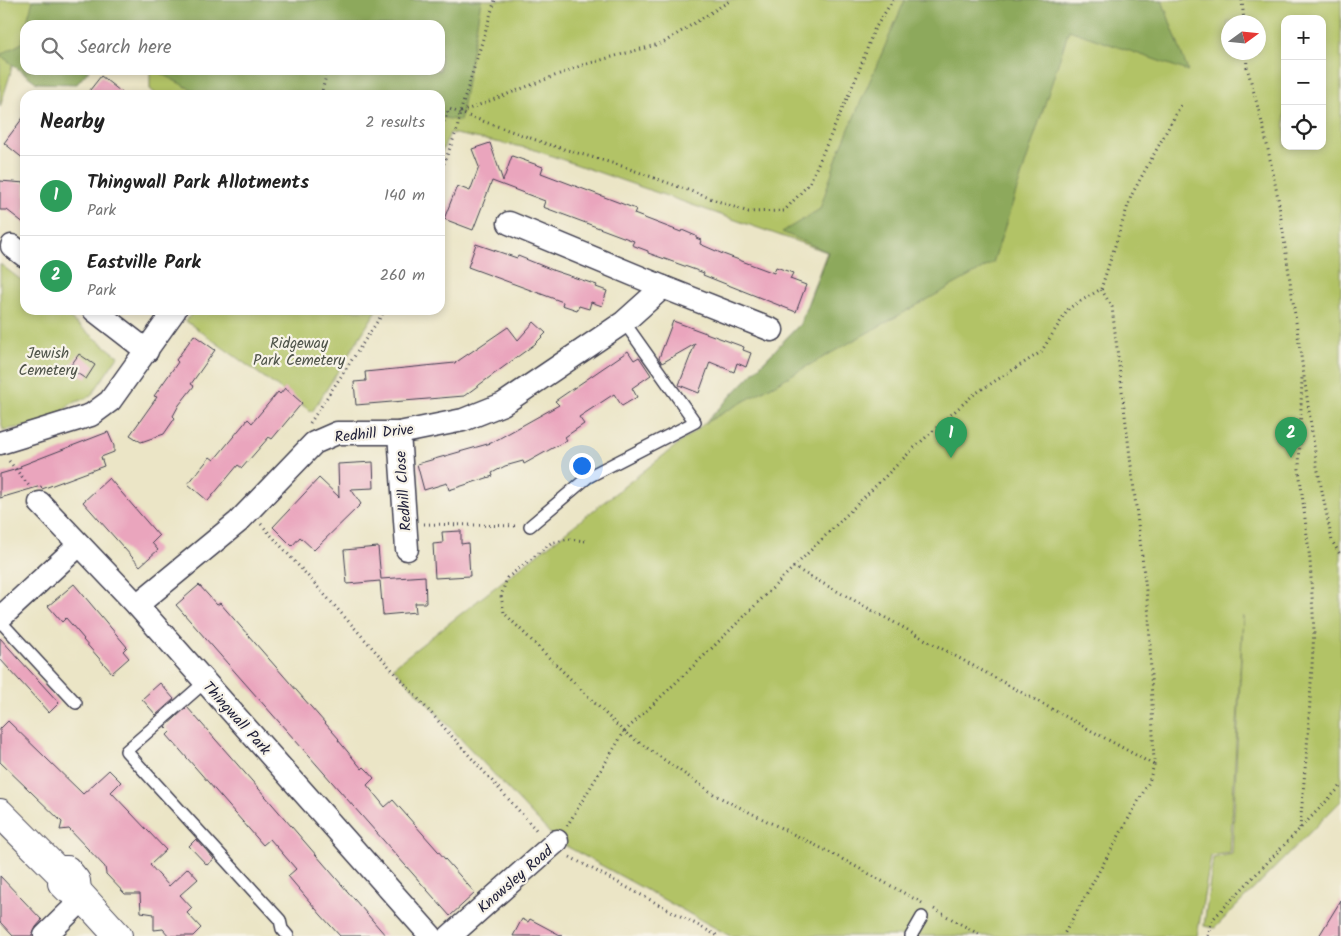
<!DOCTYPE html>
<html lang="en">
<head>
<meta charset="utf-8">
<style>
	body { margin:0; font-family:Kalam,sans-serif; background:#f2f2f2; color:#222 }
	.controls { position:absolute; right:15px; top:15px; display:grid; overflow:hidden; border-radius:10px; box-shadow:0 2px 8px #0003 }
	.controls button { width:45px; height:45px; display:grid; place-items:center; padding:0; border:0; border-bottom:1px solid #e0e0e0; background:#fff; color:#222; font:25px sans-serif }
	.compass { position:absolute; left:1221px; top:15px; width:45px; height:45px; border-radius:50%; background:#fff; box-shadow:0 2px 8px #0003; rotate:75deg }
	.you { position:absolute; left:581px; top:465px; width:18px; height:18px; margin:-12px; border:4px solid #fff; border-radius:50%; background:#1a73e8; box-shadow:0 0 0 8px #1a73e833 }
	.badge { display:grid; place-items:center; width:32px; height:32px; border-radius:50%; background:#2563eb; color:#fff; font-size:16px; font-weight:700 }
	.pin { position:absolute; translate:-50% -41px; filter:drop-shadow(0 1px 2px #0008) }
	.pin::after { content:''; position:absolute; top:26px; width:18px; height:15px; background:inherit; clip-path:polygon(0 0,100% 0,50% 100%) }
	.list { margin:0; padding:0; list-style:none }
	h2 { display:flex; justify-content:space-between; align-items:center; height:65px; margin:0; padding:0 20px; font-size:21px }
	h2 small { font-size:16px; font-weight:400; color:#767676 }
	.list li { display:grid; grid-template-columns:32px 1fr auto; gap:15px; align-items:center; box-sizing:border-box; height:80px; padding:0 20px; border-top:1px solid #e0e0e0 }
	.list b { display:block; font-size:19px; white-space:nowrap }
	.list p { margin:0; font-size:16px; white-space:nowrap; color:#767676 }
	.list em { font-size:16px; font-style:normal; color:#767676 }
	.icon { flex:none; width:28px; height:28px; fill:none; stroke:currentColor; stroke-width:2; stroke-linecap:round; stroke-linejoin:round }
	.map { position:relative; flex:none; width:1341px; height:936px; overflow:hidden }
	.search { position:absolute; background:#fff; box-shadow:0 2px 8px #0003; left:20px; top:20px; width:425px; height:55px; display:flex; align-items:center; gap:12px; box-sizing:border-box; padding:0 18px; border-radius:15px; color:#767676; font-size:19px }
	.panel { position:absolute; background:#fff; box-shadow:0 2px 8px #0003; left:20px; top:90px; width:425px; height:225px; border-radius:15px }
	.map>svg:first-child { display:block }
</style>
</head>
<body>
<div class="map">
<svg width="1341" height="936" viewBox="0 0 1341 936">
	<rect width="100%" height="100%" fill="#f7f3e8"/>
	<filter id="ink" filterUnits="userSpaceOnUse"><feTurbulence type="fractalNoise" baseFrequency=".02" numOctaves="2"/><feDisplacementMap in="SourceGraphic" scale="10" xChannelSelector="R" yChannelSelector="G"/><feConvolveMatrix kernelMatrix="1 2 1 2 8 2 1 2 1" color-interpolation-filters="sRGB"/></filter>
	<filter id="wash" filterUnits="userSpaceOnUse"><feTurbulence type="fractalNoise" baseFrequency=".0096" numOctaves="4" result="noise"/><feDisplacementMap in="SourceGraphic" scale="20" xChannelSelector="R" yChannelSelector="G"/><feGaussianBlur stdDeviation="1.12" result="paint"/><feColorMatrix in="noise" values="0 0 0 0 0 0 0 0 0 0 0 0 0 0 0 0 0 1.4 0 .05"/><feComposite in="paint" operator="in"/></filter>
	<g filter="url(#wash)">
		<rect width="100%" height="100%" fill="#ebe5c6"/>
		<g fill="#b2c366" stroke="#6a7250" fill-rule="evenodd">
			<polygon points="0,0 69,0 63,25 25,25 25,65 13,61 10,75 0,107"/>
			<path d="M154 0H1341V801L1215 928 1204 926 1213 858 1232 854 1243 616 1230 853 1211 856 1197 936H730L557 841 393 667 705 423 800 324 827 252 532 149 450 133 440 156V95H157L150 89V70H440V25H144ZM1285 19H1322V146H1285ZM1228 22H1258V52H1228Z"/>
			<polygon points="0,264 25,283 25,310 59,310 118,356 91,396 71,404 50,423 3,430 0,417"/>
			<polygon points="194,310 377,310 312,412 186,321"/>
		</g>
		<g fill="#8da95b" stroke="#58664b">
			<polygon points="33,0 481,0 460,121 440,117 440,95 202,95 154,70 440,70 440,25 26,25"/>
			<polygon points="905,0 1162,0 1188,71 1069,30 993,263 705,423 800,324 828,252 782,232 820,209 838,154"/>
			<polygon points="25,30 25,70 89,70 77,84 37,83 0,55 22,43"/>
		</g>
		<g id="blocks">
			<g fill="#eaa5bd">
				<polygon points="101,76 125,95 86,95"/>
				<polygon points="25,115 25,160 4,143"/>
				<polygon points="490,143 503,181 512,156 543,167 541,173 636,209 634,214 681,232 682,230 696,236 696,238 701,240 700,244 723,254 774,273 776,267 793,273 790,279 806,285 796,312 703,275 704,273 648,253 648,251 632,245 634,241 543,207 545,201 492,181 473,230 444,219 457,186 470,191 479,167 472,149"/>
				<polygon points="0,181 25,183 25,224 7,210 0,210"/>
				<polygon points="476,244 517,258 518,256 555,271 597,285 596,287 607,291 602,306 591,302 589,309 579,306 577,310 562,305 563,302 468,267"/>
				<polygon points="673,321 744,347 743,350 751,353 746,367 737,363 734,372 710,362 699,393 679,385 695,344 662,363 659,358"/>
				<polygon points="534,322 546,333 535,344 464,396 356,405 354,382 366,381 365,372 455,363 508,327 518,340"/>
				<polygon points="194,335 215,350 191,384 194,386 179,405 173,416 175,418 164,434 141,442 130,435 157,397 154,396 178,362 176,360"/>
				<polygon points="628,351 634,360 639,357 651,375 632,388 637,397 622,406 614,394 579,417 584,424 565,437 567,440 524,464 523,461 505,466 492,473 493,476 449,490 447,483 424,490 417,464 491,443 559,405 555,401"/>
				<polygon points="79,354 95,365 86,379 69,368"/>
				<polygon points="285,388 302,403 272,439 269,437 242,468 238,465 208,501 188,484 210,457 214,460 248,419 252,423 278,392 280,394"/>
				<polygon points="108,432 114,446 114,452 101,457 104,466 42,489 41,486 0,498 0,474 21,468 20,466"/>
				<polygon points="373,462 374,488 351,489 361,504 314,550 300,537 292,546 273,527 319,478 339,497 338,464"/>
				<polygon points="109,478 159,536 152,543 158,550 140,566 83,502"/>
				<polygon points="461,531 461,544 468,543 470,576 435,578 433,544 443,543 442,532"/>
				<polygon points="378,547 381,579 425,576 426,603 415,603 416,612 383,615 380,581 347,584 344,550"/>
				<polygon points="74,584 127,647 123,651 129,658 112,673 83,640 84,639 66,618 62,622 48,606"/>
				<polygon points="199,585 217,605 220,603 339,739 338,740 362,769 364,767 369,772 374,778 367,785 385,807 393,800 475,893 450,916 176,605"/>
				<polygon points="0,638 59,703 49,713 0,659"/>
				<polygon points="160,683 174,699 156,715 142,699"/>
				<polygon points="187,707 266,797 386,936 340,936 321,915 288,876 296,869 270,839 263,845 167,735 170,732 165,727"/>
				<polygon points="8,721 83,794 109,770 121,782 111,792 166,850 150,865 169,886 188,868 198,879 180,895 192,908 187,913 201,928 193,936 169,936 163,929 154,930 154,914 141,912 140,894 125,894 106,874 105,867 69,829 60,830 62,822 0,762 0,729"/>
				<polygon points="196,839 214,859 207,865 189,846"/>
				<polygon points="0,876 42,920 36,927 32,936 13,936 0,922"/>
				<polygon points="1341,900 1341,936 1319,936"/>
				<polygon points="522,919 528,922 530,919 562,936 513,936"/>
			</g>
		</g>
	</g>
	<g filter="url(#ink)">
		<use href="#blocks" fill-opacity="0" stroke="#403f50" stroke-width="1"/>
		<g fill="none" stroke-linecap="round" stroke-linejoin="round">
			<defs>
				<g id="service">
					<polyline points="530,526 588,477 695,422 624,322"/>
					<polyline points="0,621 76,703"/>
					<polyline points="205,682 126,751 280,920 282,929 288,936"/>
					<polyline points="911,936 922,917"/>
				</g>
				<g id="minor">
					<polyline points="509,223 663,287 772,330"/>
					<polyline points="12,246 25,256"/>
					<polyline points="94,310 147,351"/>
					<polyline points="399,433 407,549"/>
					<polyline points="0,443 91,415 110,401 175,310"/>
					<polyline points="40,503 137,605 431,936"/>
					<polyline points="137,605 238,522 314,443 337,433 399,433 463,420 503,404 624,322 663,287"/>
					<polyline points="0,618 79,545"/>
					<polyline points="45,936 84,898"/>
					<polyline points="450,936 557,841"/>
				</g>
				<g id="primary">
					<polyline points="0,813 57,870 67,870 76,881 77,891"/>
					<polyline points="62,883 68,889 77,891 118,936"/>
				</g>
			</defs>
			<use href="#service" stroke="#403f50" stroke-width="14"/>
			<use href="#minor" stroke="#403f50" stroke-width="25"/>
			<use href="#primary" stroke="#403f50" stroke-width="30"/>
			<g stroke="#403f50" stroke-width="3" stroke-dasharray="1 4" stroke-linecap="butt">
				<polyline points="1242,0 1244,22"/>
				<polyline points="1246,52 1247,67 1264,130 1278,198 1317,466 1332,541 1341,556"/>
				<polyline points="321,95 327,72"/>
				<polyline points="461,112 583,65 663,43 731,0"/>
				<polyline points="440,131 449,109 550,145 619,165 748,212 784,211 809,184 857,76 874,30 893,0"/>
				<polyline points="440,173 457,130 460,113 495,0"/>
				<polyline points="1101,289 1131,196 1182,103"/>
				<polyline points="310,423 385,310"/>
				<polyline points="9,461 30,487"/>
				<polyline points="261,524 538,832"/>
				<polyline points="424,524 518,526"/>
				<polyline points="793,567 1154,765"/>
				<polyline points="567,826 624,732 504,613 501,596 507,578 551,543 569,539 585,541"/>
				<polyline points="1300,828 1308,735 1314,631 1310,560 1299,469 1302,377"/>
				<polyline points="570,857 718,936"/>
				<polyline points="922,903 831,853 715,795 624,732 709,651 914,448 973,395 1041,352 1069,308 1101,289 1112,307 1149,615 1154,765 1149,782 1063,936"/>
				<polyline points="934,909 982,936"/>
				<polyline points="1208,936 1212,920 1341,786"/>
			</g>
			<use href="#service" stroke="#fff" stroke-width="11"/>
			<use href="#minor" stroke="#fff" stroke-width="22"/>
			<use href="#primary" stroke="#fff" stroke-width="28"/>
		</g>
	</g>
	<g text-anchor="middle" stroke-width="4.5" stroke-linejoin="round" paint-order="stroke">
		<g font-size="15" fill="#4d5248" stroke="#f7f3e8">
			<text x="299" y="348">Ridgeway<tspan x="299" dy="17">Park Cemetery</tspan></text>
			<text x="48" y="358">Jewish<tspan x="48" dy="17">Cemetery</tspan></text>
		</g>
		<g font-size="15" fill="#22223b" stroke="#f7f3e8">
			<text transform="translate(374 433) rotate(-6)" y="5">Redhill Drive</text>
			<text transform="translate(403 491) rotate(-94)" y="5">Redhill Close</text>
			<text transform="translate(237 718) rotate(48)" y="5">Thingwall Park</text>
			<text transform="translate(515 879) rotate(-41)" y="5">Knowsley Road</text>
		</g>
	</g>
</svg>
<div class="controls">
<button>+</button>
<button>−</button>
<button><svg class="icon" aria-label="locate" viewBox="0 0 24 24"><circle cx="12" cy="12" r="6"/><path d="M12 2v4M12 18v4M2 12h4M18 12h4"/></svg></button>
</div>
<svg class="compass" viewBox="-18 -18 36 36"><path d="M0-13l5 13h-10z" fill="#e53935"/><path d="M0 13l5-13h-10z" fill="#767676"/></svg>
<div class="you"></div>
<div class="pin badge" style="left:951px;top:458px;background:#2e9e5b">1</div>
<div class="pin badge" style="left:1291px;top:458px;background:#2e9e5b">2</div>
<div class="search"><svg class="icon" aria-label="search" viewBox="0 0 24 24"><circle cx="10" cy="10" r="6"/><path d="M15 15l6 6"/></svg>Search here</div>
<section class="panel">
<h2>Nearby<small>2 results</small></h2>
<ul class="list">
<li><span class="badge" style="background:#2e9e5b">1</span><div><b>Thingwall Park Allotments</b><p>Park</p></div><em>140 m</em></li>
<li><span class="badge" style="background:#2e9e5b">2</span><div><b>Eastville Park</b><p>Park</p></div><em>260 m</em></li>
</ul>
</section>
</div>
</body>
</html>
